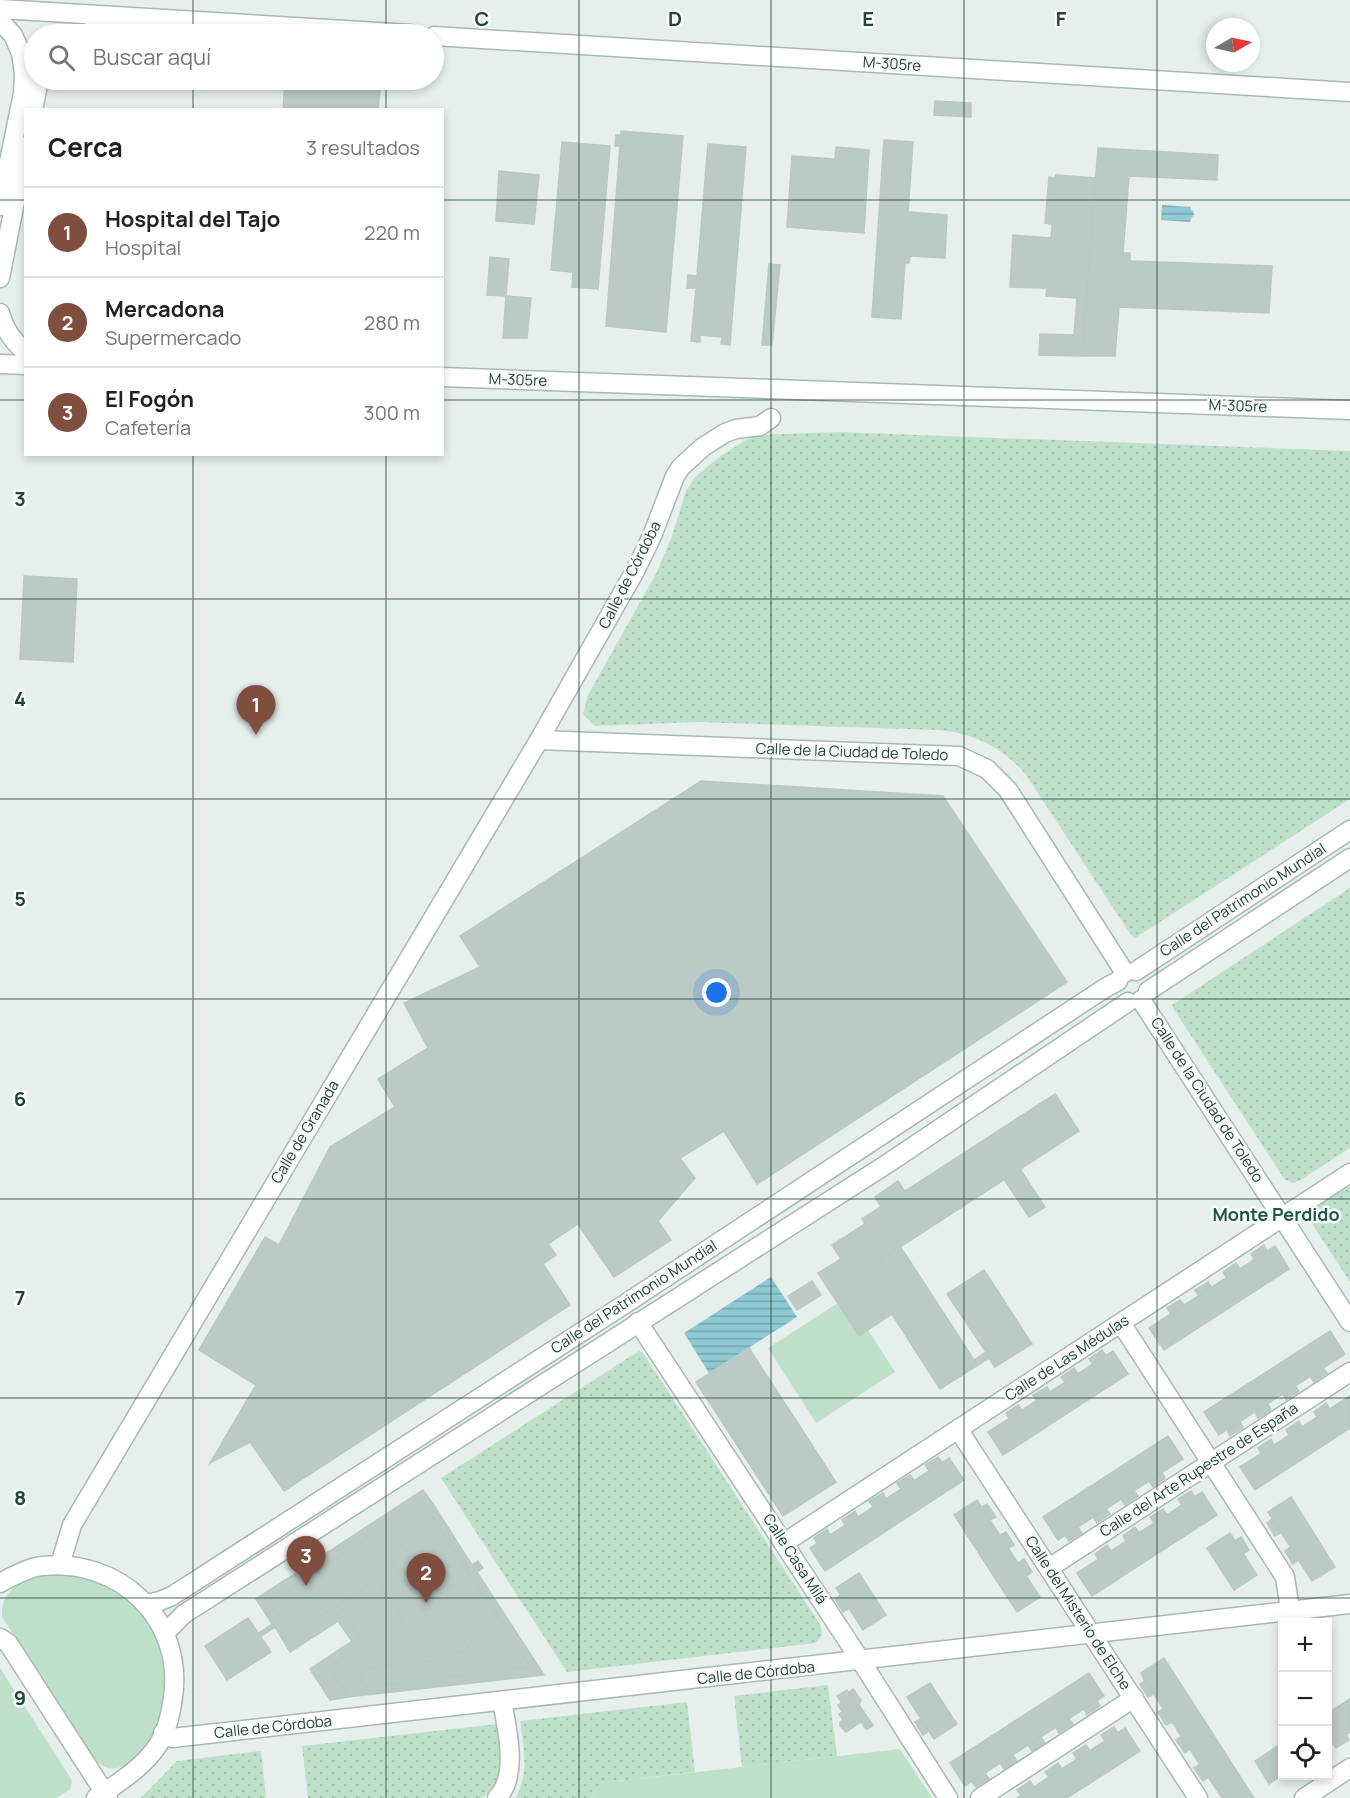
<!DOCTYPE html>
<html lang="es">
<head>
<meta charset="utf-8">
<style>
	body { margin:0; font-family:Manrope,sans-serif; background:#f6f6f6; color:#202124 }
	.controls { position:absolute; right:18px; bottom:18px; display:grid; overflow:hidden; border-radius:0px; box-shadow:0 3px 9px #0003 }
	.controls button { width:54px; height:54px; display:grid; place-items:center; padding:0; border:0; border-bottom:2px solid #e0e0e0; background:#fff; color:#202124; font:30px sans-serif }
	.compass { position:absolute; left:1206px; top:18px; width:54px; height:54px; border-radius:50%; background:#fff; box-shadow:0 3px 9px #0003; rotate:81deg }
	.you { position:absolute; left:717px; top:993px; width:21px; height:21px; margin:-15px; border:4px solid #fff; border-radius:50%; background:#1a73e8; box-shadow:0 0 0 9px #1a73e833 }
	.badge { display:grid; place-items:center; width:39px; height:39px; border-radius:50%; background:#7f4e3f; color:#fff; font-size:20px; font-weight:700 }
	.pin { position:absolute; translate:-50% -50px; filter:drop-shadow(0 2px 3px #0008) }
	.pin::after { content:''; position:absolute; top:32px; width:21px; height:18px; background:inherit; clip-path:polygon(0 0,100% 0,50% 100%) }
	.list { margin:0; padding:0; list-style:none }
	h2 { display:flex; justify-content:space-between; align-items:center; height:78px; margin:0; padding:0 24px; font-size:26px }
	h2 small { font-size:20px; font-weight:400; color:#757577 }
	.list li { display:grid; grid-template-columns:39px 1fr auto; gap:18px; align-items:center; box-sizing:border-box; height:90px; padding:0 24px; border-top:2px solid #e0e0e0 }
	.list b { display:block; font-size:22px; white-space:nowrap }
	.list p { margin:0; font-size:20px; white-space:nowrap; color:#757577 }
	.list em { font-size:20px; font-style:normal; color:#757577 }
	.icon { flex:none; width:33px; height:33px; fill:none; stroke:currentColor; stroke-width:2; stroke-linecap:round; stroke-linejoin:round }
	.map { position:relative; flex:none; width:1350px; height:1798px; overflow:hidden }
	.search { position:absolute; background:#fff; box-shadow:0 3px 9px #0003; left:24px; top:24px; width:420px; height:66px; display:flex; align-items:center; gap:15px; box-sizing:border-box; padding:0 21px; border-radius:33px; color:#757577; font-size:22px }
	.panel { position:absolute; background:#fff; box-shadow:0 3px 9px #0003; left:24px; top:108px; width:420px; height:348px; border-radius:0px }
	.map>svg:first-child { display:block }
</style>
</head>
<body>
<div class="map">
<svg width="1350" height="1798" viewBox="0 0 1350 1798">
	<defs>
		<pattern id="grass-dots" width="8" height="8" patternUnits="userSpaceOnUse" patternTransform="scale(1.5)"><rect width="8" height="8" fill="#bfe0c8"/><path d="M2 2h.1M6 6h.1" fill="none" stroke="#a4c1ad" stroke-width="1.8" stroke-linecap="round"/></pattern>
		<pattern id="water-rules" width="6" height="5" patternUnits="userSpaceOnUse" patternTransform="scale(1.5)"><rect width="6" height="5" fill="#8ec9d4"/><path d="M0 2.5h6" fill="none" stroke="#74a5ad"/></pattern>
	</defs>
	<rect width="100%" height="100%" fill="#e6efeb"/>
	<g fill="url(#grass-dots)">
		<path d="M839 432 1350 451V799L1135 938 1131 935 1026 775C1003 747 973 733 938 730L697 722 595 726 583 714 588 695 657 572 672 536 686 491 695 477 722 455 754 435Z"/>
		<polygon points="1350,888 1350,1148 1299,1181 1293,1183 1285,1180 1173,1008 1172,1005"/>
		<polygon points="1350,1186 1350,1282 1309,1219 1310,1213 1313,1209"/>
		<polygon points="639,1351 643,1353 821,1626 822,1636 815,1643 567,1672 441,1478"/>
		<polygon points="828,1685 837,1756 742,1767 734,1696"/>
		<path d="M687 1702 695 1772 600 1783 592 1798H516C529 1773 524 1748 520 1721Z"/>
		<path d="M497 1724C500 1751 508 1780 482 1798H308L302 1746Z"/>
		<polygon points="261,1751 266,1798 141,1798 177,1761"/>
	</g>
	<g fill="#bfe0c8">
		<polygon points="838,1303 859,1336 868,1330 895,1372 816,1423 768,1348"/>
		<path d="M47 1575C61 1575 75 1574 88 1578 145 1595 174 1653 164 1709 159 1735 122 1792 94 1758L2 1617C0 1588 25 1579 47 1575Z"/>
		<polygon points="0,1668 70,1777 72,1782 70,1789 57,1798 0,1798"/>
		<polygon points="900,1749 932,1798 592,1798 600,1783"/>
	</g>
	<g fill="url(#water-rules)">
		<polygon points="1162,205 1191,207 1191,210 1193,211 1194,215 1191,218 1190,222 1161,220"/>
		<polygon points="771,1277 797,1317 709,1373 684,1333"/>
	</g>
	<g fill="#bbcac4" stroke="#b8c9c2" stroke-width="1.5">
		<polygon points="285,80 381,80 378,110 283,110"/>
		<polygon points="935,101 971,103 971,117 934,115"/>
		<polygon points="621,131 683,136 666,332 606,326 620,146 615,146 616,135 621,135"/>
		<polygon points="884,140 913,142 908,212 947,215 945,258 910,256 909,263 905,263 901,319 872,317"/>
		<polygon points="562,142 610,146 598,289 572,287 573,272 551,270"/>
		<polygon points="708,144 746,147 730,345 721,344 722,337 700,335 700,342 691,341 696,288 687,288 688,275 697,276"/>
		<polygon points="836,147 869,150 864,233 787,227 792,156 835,159"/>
		<polygon points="1098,148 1218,155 1217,180 1129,176 1123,253 1130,253 1130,261 1272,266 1269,313 1119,307 1115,356 1082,356"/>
		<polygon points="499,171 539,175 534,224 496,221"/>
		<polygon points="1056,175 1095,178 1082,356 1039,355 1040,334 1074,335 1077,298 1046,296 1047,288 1010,287 1013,235 1051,238 1052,224 1045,223 1049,177 1055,178"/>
		<polygon points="490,257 509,259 506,296 487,295"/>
		<polygon points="769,264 780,265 772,345 762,345"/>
		<polygon points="506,296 531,298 527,338 503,338"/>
		<polygon points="24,576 77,579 73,662 20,659"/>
		<polygon points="701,781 943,796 1067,982 757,1184 724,1131 680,1158 695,1178 658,1221 671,1240 614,1277 578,1224 548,1244 556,1255 543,1264 570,1305 284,1491 250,1442 210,1463 256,1385 199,1350 265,1237 279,1245 330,1147 395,1107 378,1079 428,1048 404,1003 480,967 460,936"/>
		<polygon points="1055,1094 1079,1131 880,1260 885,1268 906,1255 974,1360 986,1352 947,1294 984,1270 1032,1344 995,1367 989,1358 940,1389 892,1314 859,1336 818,1273 841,1259 832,1245 865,1224 862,1219"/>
		<polygon points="1020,1169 1045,1207 1029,1217 1004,1179"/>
		<polygon points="898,1181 905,1192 881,1207 875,1197"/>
		<polygon points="1264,1245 1267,1251 1254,1259 1251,1254"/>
		<polygon points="1275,1246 1289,1269 1164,1350 1149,1328"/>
		<polygon points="900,1247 906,1255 885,1268 880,1260"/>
		<polygon points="1236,1263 1240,1269 1226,1277 1223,1272"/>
		<polygon points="812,1281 821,1295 797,1310 788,1296"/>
		<polygon points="1208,1282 1211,1287 1199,1296 1195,1290"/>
		<polygon points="1180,1300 1184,1305 1171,1314 1167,1308"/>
		<polygon points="1330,1331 1345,1354 1219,1435 1204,1412"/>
		<polygon points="749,1348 836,1482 783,1516 696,1382"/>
		<polygon points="1102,1350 1106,1356 1093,1364 1089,1359"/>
		<polygon points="1113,1351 1128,1374 1003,1455 988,1432"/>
		<polygon points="1074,1368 1078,1374 1065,1382 1061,1377"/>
		<polygon points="1323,1368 1327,1373 1314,1382 1310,1376"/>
		<polygon points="1295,1386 1299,1391 1286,1400 1283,1394"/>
		<polygon points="1047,1387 1050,1392 1037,1401 1033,1395"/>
		<polygon points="1350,1396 1350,1428 1255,1490 1240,1467"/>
		<polygon points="1326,1403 1330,1409 1317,1417 1314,1412"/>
		<polygon points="1268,1404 1271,1410 1258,1418 1255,1412"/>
		<polygon points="1018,1405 1022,1410 1009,1419 1006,1413"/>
		<polygon points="1299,1421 1302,1427 1289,1435 1286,1430"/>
		<polygon points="1240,1422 1243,1428 1230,1436 1227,1430"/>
		<polygon points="1168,1436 1183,1459 1058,1540 1043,1517"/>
		<polygon points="1271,1439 1274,1445 1261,1453 1258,1448"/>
		<polygon points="938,1457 942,1462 929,1471 925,1465"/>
		<polygon points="949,1458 964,1480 825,1571 810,1548"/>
		<polygon points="1162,1473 1165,1478 1153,1487 1149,1481"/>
		<polygon points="910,1475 914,1480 901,1489 897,1483"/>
		<polygon points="423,1490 433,1504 427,1508 423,1502 275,1598 279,1604 273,1608 291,1635 297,1631 301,1638 343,1610 364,1644 329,1667 348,1697 330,1700 310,1669 352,1641 338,1621 290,1652 275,1627 261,1636 259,1633 272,1624 256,1599"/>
		<polygon points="1134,1491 1138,1496 1125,1505 1121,1499"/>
		<polygon points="1191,1491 1195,1497 1182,1505 1178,1499"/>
		<polygon points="1202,1492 1217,1515 1092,1596 1077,1573"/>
		<polygon points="883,1493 886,1499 873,1507 869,1501"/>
		<polygon points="1291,1497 1335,1567 1312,1581 1268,1512"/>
		<polygon points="977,1500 1040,1597 1017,1612 954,1515"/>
		<polygon points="423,1502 470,1575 436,1597 401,1543 386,1552 452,1654 434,1665 431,1661 368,1668 359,1674 363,1680 345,1692 329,1667 403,1619 377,1580 319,1617 323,1623 301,1638 297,1631 291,1635 273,1608 279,1604 275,1598"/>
		<polygon points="433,1504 472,1565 478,1561 483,1568 477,1572 544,1675 348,1697 345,1692 363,1680 364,1687 530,1667 427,1508"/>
		<polygon points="987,1504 996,1517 990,1520 982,1507"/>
		<polygon points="1106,1509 1110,1514 1097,1523 1093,1517"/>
		<polygon points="1163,1509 1167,1515 1154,1523 1150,1517"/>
		<polygon points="855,1511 858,1517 845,1525 842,1520"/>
		<polygon points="1272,1519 1281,1532 1275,1536 1267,1523"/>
		<polygon points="1078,1527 1082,1533 1069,1541 1065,1535"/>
		<polygon points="1135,1527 1139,1533 1126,1541 1123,1536"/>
		<polygon points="827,1529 830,1535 817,1543 814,1538"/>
		<polygon points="1006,1532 1014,1545 1008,1548 1000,1535"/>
		<polygon points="1230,1533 1257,1575 1234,1590 1207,1548"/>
		<polygon points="1241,1537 1249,1550 1243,1554 1235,1541"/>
		<polygon points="401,1543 471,1651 452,1654 386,1552"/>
		<polygon points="1107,1545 1111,1551 1098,1559 1095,1554"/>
		<polygon points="1290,1547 1299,1560 1293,1564 1285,1551"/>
		<polygon points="1024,1559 1032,1572 1027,1576 1018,1563"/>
		<polygon points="859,1573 886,1615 863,1630 836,1588"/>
		<polygon points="470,1575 530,1667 364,1687 363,1680 359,1674 368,1668 431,1661 434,1665 452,1654 471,1651 436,1597"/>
		<polygon points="377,1580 403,1619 364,1644 343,1610 323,1623 319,1617"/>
		<polygon points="841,1595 849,1608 843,1612 835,1599"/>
		<polygon points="248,1618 271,1652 227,1680 205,1646"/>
		<polygon points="1164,1658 1254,1798 1222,1798 1145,1681 1141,1673"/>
		<polygon points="1089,1673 1104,1696 965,1786 950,1763"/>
		<polygon points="1145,1681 1154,1694 1148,1697 1140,1684"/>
		<polygon points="930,1683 957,1724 934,1739 907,1697"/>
		<polygon points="853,1689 861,1700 859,1705 873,1725 868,1729 866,1729 861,1722 846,1732 840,1726 840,1722 843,1720 839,1714 842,1712 838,1705 842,1703 837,1696 847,1690 849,1693"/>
		<polygon points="1350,1699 1350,1732 1328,1746 1328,1713"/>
		<polygon points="1097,1701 1100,1706 1087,1715 1084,1709"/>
		<polygon points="1164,1708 1172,1722 1166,1725 1158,1712"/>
		<polygon points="921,1719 929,1731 923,1735 915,1722"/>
		<polygon points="1069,1719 1073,1724 1059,1733 1056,1727"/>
		<polygon points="1114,1727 1117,1732 1105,1741 1101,1735"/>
		<polygon points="1125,1728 1140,1751 1067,1798 1017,1798"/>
		<polygon points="1346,1734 1349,1740 1336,1748 1332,1743"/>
		<polygon points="1182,1736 1190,1749 1185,1753 1176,1740"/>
		<polygon points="1041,1737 1045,1743 1032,1751 1028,1745"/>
		<polygon points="1282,1743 1282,1775 1269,1784 1255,1761"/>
		<polygon points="1086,1745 1090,1751 1077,1759 1073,1753"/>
		<polygon points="1013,1755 1017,1761 1004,1769 1000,1763"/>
		<polygon points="1058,1763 1062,1769 1049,1777 1045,1772"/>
		<polygon points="1200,1764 1208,1777 1203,1781 1194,1768"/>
		<polygon points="985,1773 989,1779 976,1787 972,1782"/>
		<polygon points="1030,1781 1034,1787 1021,1795 1017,1790"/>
	</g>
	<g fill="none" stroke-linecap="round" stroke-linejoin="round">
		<defs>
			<g id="street">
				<polyline points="539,740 959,756 987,769 1008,790 1125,973"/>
				<polyline points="1136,971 1350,830"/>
				<polyline points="1148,991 1350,858"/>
				<polyline points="1141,1000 1350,1322"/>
				<polyline points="638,1322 861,1661 948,1798"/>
				<polyline points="1121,1323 1285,1577 1290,1610"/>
				<polyline points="958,1429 1198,1798"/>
				<polyline points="784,1543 1350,1173"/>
				<polyline points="60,1565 72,1525 539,740 635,571 652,536 675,476 681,467 703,447 725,433 736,429 760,426 771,418"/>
				<polyline points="1049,1568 1350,1372"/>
				<path d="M0 1583C11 1577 29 1567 42 1566 120 1558 184 1619 173 1697 171 1713 167 1731 158 1745 143 1768 118 1783 96 1798"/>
				<polyline points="145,1604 160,1601 172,1596 625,1304 1105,988 1118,981"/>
				<polyline points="165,1633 184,1614 890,1162 1128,1002"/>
				<polyline points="0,1638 8,1643 108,1798"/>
				<polyline points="163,1733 172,1738 190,1736 1350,1604"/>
				<path d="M497 1798C519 1775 507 1730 502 1701"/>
				<polyline points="980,1798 1134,1698"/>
				<polyline points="1304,1798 1350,1768"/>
			</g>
			<g id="secondary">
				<polyline points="0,9 411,34"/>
				<polyline points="0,21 13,35 21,53 24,73 23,93 0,206"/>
				<polyline points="82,34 124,20"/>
				<polyline points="434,36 1350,92"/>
				<polyline points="33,110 39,80"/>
				<polyline points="0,278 26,146"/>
				<path d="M0 313C4 328 13 342 26 352"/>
				<polyline points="0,364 26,365"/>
				<polyline points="442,377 1350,410"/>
			</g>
		</defs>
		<use href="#street" stroke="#a8b8b2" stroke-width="21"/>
		<use href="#secondary" stroke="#a4bbb3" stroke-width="21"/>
		<use href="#street" stroke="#fff" stroke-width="18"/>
		<use href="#secondary" stroke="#fff" stroke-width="18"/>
	</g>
	<path fill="none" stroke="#24423a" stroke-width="1.5" stroke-opacity="0.55" d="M193 0V34M386 0V34M579 0V1798M771 0V1798M964 0V1798M1157 0V1798M193 80V110M386 80V110M0 200H26M442 200H1350M0 400H26M442 400H1350M193 454V1798M386 454V1798M0 599H1350M0 799H1350M0 999H1350M0 1199H1350M0 1398H1350M0 1598H1350"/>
	<g text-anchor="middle" stroke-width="5" stroke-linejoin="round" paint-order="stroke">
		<g font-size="15" fill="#24423a" stroke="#f7fbf9">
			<text transform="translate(892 64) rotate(4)" y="5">M-305re</text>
			<text transform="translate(518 380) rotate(2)" y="5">M-305re</text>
			<text transform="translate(1238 406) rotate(2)" y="5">M-305re</text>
			<text transform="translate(630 575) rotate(-63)" y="5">Calle de Córdoba</text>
			<text transform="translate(852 752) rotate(2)" y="5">Calle de la Ciudad de Toledo</text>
			<text transform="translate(1243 900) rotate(-33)" y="5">Calle del Patrimonio Mundial</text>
			<text transform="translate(1207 1100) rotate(57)" y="5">Calle de la Ciudad de Toledo</text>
			<text transform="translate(305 1132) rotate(-59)" y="5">Calle de Granada</text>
			<text transform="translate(634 1297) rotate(-33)" y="5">Calle del Patrimonio Mundial</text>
			<text transform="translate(1067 1358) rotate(-33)" y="5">Calle de Las Médulas</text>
			<text transform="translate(1199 1470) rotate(-33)" y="5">Calle del Arte Rupestre de España</text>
			<text transform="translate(795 1559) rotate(57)" y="5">Calle Casa Milá</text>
			<text transform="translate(1078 1613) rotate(57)" y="5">Calle del Misterio de Elche</text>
			<text transform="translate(756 1673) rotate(-6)" y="5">Calle de Córdoba</text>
			<text transform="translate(273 1727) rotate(-6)" y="5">Calle de Córdoba</text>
		</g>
		<g font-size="18" font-weight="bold" fill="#1f5548" stroke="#f7fbf9">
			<text x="1276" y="1221">Monte Perdido</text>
		</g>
	</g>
	<g font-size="20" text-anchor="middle" font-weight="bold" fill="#24423a" stroke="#f7fbf9" stroke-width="5" stroke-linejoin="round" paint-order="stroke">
		<text x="482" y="26">C</text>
		<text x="675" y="26">D</text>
		<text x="868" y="26">E</text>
		<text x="1061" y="26">F</text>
		<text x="20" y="506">3</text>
		<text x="20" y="706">4</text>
		<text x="20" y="906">5</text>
		<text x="20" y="1106">6</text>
		<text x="20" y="1305">7</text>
		<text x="20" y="1505">8</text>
		<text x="20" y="1705">9</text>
	</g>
</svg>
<div class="controls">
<button>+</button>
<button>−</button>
<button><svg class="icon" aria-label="locate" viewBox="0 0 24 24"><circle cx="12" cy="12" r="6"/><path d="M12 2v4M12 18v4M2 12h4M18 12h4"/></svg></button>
</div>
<svg class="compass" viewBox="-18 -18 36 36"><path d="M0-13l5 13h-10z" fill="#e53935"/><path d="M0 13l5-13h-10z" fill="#757577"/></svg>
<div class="you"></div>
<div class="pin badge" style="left:256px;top:735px">1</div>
<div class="pin badge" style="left:426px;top:1603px">2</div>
<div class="pin badge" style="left:306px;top:1586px">3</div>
<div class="search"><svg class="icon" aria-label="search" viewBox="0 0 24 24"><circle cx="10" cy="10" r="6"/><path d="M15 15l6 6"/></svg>Buscar aquí</div>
<section class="panel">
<h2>Cerca<small>3 resultados</small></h2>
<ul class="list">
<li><span class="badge">1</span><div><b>Hospital del Tajo</b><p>Hospital</p></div><em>220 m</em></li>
<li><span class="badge">2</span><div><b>Mercadona</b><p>Supermercado</p></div><em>280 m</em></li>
<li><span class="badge">3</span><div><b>El Fogón</b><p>Cafetería</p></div><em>300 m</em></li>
</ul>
</section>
</div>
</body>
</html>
